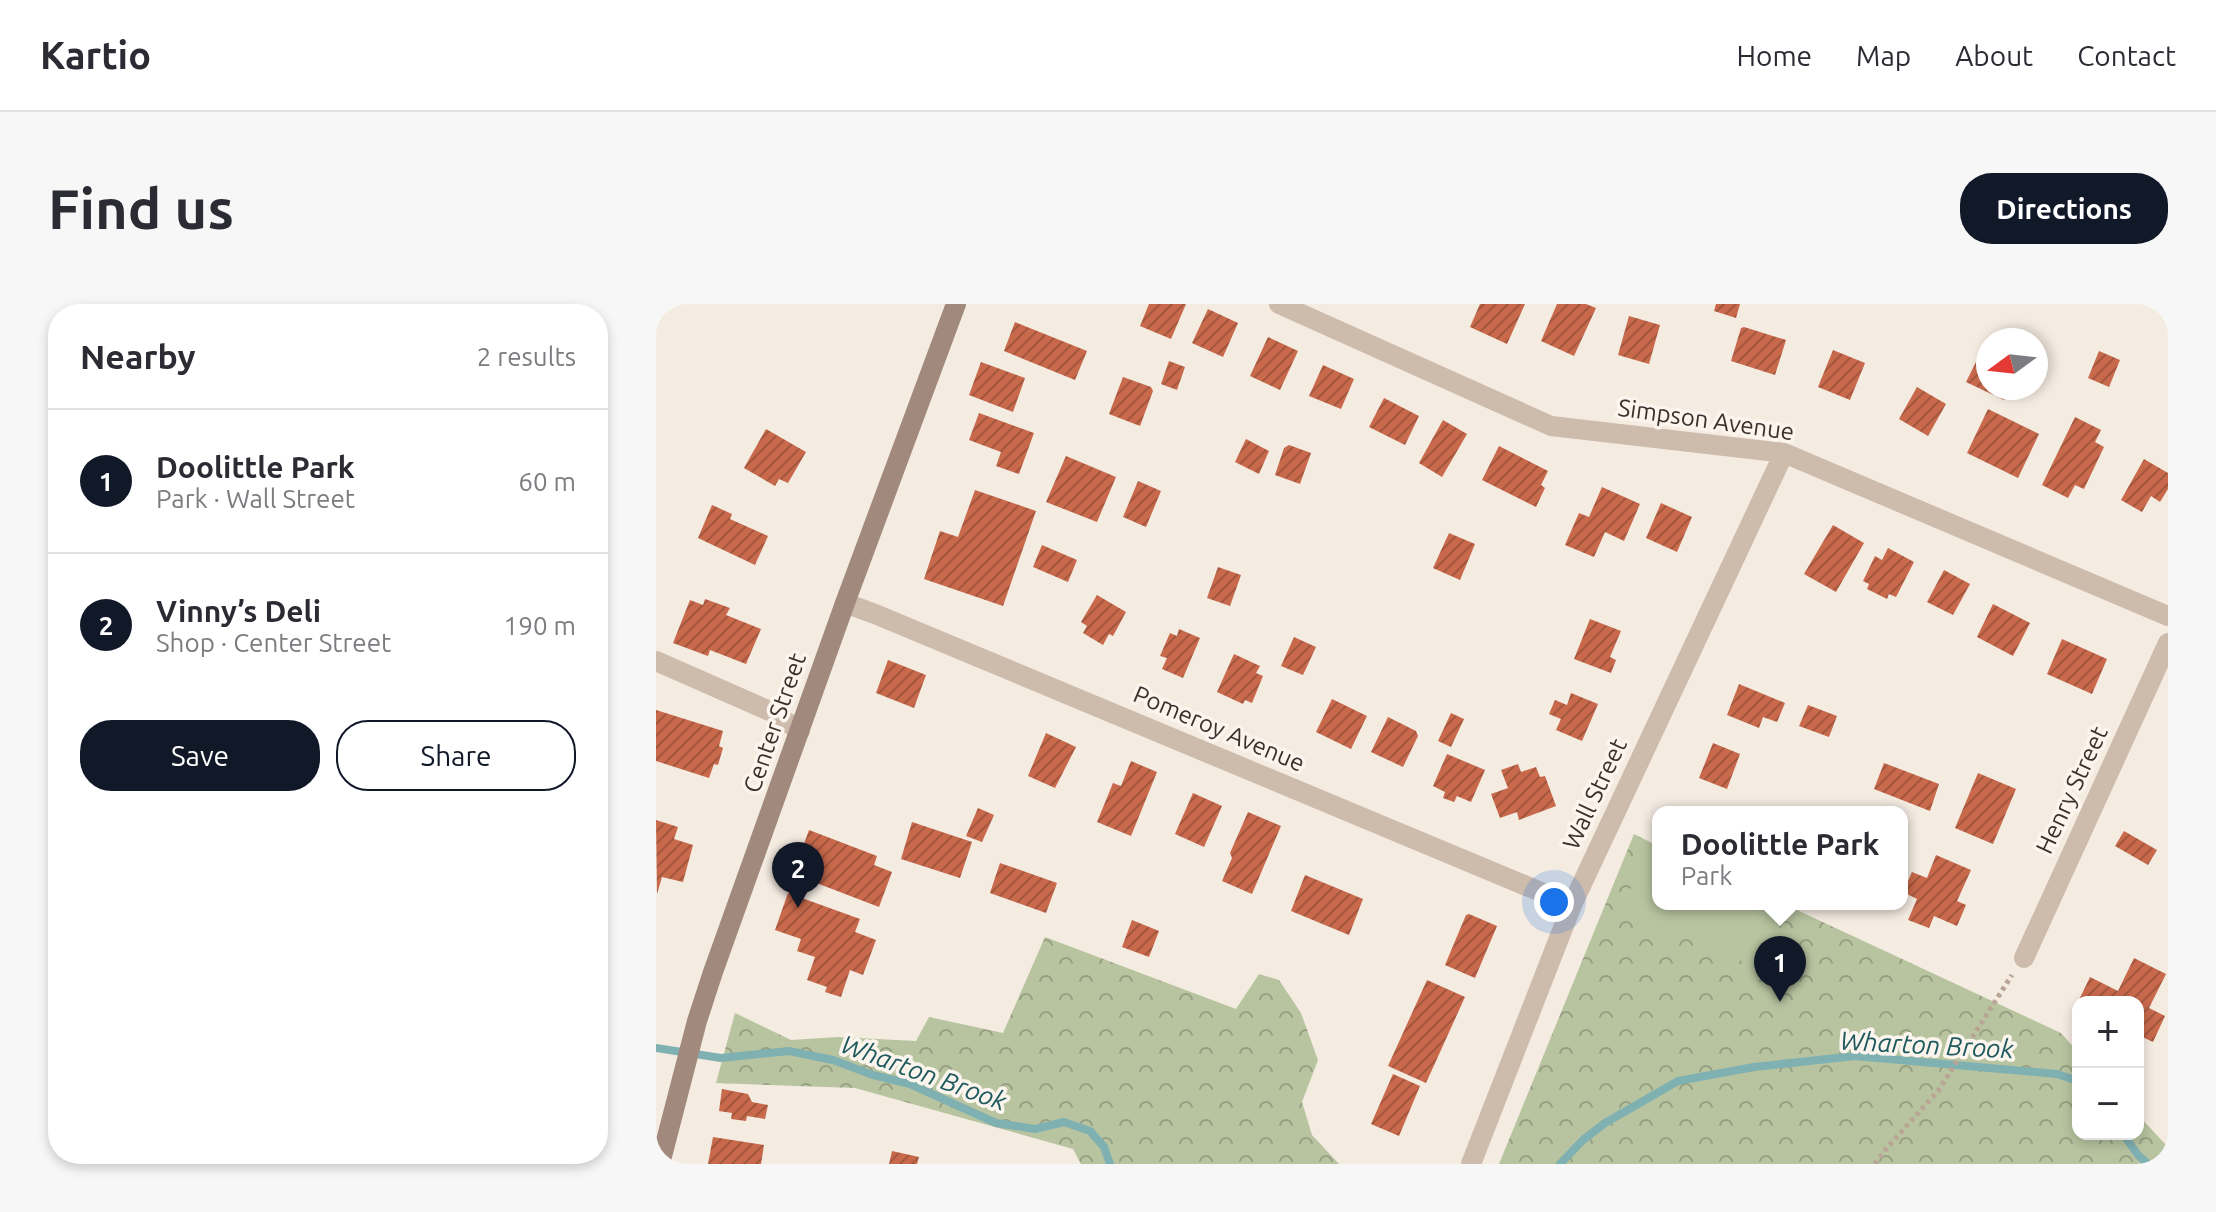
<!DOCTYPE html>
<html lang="en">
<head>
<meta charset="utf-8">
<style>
	body { margin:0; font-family:Ubuntu,sans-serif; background:#f7f7f7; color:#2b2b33 }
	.controls { position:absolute; right:24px; bottom:24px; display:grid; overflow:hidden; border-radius:16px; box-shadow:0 4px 12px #0003 }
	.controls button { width:72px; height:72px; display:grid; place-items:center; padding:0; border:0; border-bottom:2px solid #e1e1e2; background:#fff; color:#2b2b33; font:40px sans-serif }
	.compass { position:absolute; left:1320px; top:24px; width:72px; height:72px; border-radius:50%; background:#fff; box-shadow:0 4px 12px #0003; rotate:255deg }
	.you { position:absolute; left:898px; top:598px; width:28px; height:28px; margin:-20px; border:6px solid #fff; border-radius:50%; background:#1a73e8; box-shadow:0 0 0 12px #1a73e833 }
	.badge { display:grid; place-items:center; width:52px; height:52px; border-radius:50%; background:#111827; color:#fff; font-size:26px; font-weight:700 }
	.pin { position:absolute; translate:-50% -66px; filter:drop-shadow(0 2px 4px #0008) }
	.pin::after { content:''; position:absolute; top:42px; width:28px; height:24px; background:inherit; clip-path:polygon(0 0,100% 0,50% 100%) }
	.popup { position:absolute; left:996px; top:502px; width:256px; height:104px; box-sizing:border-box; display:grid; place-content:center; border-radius:16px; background:#fff; filter:drop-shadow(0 2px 6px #0005); font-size:26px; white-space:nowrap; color:#7c7c81 }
	.popup b { font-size:30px; color:#2b2b33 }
	.popup::after { content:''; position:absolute; left:50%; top:100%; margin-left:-16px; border:16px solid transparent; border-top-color:#fff }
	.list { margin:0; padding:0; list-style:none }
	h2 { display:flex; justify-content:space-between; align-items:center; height:104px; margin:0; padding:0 32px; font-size:34px }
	h2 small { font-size:26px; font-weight:400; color:#7c7c81 }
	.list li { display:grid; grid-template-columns:52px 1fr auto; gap:24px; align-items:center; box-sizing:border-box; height:144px; padding:0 32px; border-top:2px solid #e1e1e2 }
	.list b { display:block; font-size:30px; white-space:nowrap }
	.list p { margin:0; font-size:26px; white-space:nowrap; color:#7c7c81 }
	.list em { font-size:26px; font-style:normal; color:#7c7c81 }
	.actions { display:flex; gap:16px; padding:24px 32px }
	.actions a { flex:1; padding:18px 0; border:2px solid #111827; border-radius:32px; text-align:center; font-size:28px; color:#111827 }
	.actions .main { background:#111827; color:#fff }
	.map { position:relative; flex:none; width:1512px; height:860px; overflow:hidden; border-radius:32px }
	header { display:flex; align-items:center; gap:48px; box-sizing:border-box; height:112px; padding:0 40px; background:#fff; border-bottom:2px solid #e1e1e2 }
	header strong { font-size:38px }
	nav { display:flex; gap:44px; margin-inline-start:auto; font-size:28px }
	.intro { display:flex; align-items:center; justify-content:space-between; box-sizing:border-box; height:192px; padding:0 48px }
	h1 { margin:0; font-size:56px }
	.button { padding:20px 36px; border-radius:32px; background:#111827; color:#fff; font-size:28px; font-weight:700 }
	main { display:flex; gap:48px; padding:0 48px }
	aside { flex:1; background:#fff; border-radius:32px; box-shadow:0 4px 12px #0003 }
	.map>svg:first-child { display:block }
</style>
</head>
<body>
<header>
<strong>Kartio</strong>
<nav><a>Home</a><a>Map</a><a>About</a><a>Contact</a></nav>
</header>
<div class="intro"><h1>Find us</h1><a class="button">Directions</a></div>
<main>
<aside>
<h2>Nearby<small>2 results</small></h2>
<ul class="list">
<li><span class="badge">1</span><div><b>Doolittle Park</b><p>Park · Wall Street</p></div><em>60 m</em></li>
<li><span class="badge">2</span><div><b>Vinny’s Deli</b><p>Shop · Center Street</p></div><em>190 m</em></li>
</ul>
<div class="actions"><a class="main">Save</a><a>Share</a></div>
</aside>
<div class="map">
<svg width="1512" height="860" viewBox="0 0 1512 860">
	<defs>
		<pattern id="forest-crowns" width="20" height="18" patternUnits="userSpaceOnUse" patternTransform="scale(2)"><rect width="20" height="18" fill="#b8c4a0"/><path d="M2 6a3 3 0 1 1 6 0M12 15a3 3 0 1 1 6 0" fill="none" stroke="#97a083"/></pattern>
		<pattern id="building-hatch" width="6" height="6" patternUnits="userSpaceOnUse" patternTransform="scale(2)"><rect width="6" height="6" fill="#c8694b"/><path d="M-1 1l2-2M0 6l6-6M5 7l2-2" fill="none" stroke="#a4573f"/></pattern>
	</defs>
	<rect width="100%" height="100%" fill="#f4ebe1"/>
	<g fill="url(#forest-crowns)">
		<polygon points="978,530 1002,542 1002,600 1128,600 1405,729 1422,748 1422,830 1482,830 1482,811 1512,843 1512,860 843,860"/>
		<polygon points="389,633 580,705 603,670 623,676 645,709 662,756 646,798 656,831 683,860 425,860 417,845 199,784 60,779 79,709 135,736 182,733 260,737 273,713 347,729"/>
	</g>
	<polygon fill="#b8c4a0" points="985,559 1002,566 1002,600 1086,600 1123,615 1103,664 965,608"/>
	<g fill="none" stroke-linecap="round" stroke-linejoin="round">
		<g stroke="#7fb0b2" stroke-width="8">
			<polyline points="0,744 65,754 133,747 177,756 217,771 254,780 340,819 379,825 408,818 434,827 448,843 454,860"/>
			<polyline points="1467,830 1482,851 1492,860"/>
			<polyline points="904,860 927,836 949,819 1022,777 1098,763 1199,752 1401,770 1422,777"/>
		</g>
	</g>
	<g fill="url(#building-hatch)">
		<polygon points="493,0 530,0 515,35 484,22"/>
		<polygon points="824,0 869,0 851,40 814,23"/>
		<polygon points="901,0 930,0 940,4 918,52 885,37"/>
		<polygon points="1060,0 1084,0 1080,14 1058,7"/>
		<polygon points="552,5 582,19 567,53 536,39"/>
		<polygon points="973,12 1004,21 993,60 962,51"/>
		<polygon points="359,18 431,47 419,76 348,47"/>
		<polygon points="1088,23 1130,36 1119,71 1075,57 1085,24"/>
		<polygon points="612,33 642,47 624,86 594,72"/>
		<polygon points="1177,46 1209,59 1194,96 1162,83"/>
		<polygon points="1443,47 1464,56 1453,83 1432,74"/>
		<polygon points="1321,56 1332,61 1332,84 1354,84 1348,96 1310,78"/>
		<polygon points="513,57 529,63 521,86 505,80"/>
		<polygon points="325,58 369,74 357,108 313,91"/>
		<polygon points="667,61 698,75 685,105 653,92"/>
		<polygon points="467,73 495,83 497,87 484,122 453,110"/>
		<polygon points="1261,83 1290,100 1272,132 1243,115"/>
		<polygon points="728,94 763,112 749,141 713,123"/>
		<polygon points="1332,105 1383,130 1362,174 1311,149"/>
		<polygon points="323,109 378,129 363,170 340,162 345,148 313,136"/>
		<polygon points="1419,113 1445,126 1439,138 1448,143 1428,185 1419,181 1412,194 1386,181"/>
		<polygon points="787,116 811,130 786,173 763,159"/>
		<polygon points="110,125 150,148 132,179 123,175 119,182 88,164"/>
		<polygon points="590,135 613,147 603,170 579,158"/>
		<polygon points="633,141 655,149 644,180 619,171 628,144"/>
		<polygon points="843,142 892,167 885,181 889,184 880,203 826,176"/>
		<polygon points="410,152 460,173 441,218 390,198"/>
		<polygon points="1488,155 1512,169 1512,185 1504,198 1495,192 1486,208 1465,196"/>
		<polygon points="482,177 505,187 490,223 467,213"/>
		<polygon points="946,183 984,200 968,237 949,228 938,253 909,241 923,209 933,213"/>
		<polygon points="319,186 380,207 347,302 268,275 284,227 302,233"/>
		<polygon points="1005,199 1036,213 1021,248 990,234"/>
		<polygon points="56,201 76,210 74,215 112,232 99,261 42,234"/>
		<polygon points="1177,221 1208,239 1180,288 1148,270"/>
		<polygon points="793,229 819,240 804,276 777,264"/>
		<polygon points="386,241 421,256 412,278 377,263"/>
		<polygon points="1232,244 1258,258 1240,293 1233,290 1231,295 1211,285 1213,280 1207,277 1219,252 1226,256"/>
		<polygon points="562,263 585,271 574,302 551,294"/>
		<polygon points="1288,266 1314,280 1297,311 1271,298"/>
		<polygon points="441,291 470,308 457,332 453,330 447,341 427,329 431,322 425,318"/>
		<polygon points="49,295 74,304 70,311 105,325 90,360 54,346 52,352 17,339 34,296 47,301"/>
		<polygon points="1337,300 1374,319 1357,352 1321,333"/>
		<polygon points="934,315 965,327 954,353 960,356 955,369 918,355"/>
		<polygon points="523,325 544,334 527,374 506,365 511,354 504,352 514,329 521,332"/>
		<polygon points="638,333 660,343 647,371 625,362"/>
		<polygon points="1406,335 1451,355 1436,390 1391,370"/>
		<polygon points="578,350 604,362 600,369 607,372 596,399 589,396 587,400 561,388"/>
		<polygon points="232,356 270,371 258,404 220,389"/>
		<polygon points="1083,380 1129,399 1121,418 1107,413 1103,424 1071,411"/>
		<polygon points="915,389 942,400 926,437 900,426 905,415 893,410 899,396 911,401"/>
		<polygon points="676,395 711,412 695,445 660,428"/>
		<polygon points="1152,401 1181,412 1173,433 1143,422"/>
		<polygon points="0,406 67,427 63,442 67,444 62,461 58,460 53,474 0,457"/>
		<polygon points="795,409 808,415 795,443 782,437"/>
		<polygon points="732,413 760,427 762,432 747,463 715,448"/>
		<polygon points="390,429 420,443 399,484 372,472"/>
		<polygon points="1057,439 1084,450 1071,485 1043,474"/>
		<polygon points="791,450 829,466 815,498 801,492 798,498 787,494 789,488 777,482"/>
		<polygon points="475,457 501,468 475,532 441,518 457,479 465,482"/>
		<polygon points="1228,459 1283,480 1274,507 1218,485"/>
		<polygon points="862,460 865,468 880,463 884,473 889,472 900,502 863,516 861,508 844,514 835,490 852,484 845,466"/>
		<polygon points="1322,469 1360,485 1337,540 1299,524"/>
		<polygon points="537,489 566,502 548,543 519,530"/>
		<polygon points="322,504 338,511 326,538 310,532"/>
		<polygon points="592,508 625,522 596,590 566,577 576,554 574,549"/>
		<polygon points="0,516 22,523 18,535 37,541 27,578 6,573 1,590"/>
		<polygon points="256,518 316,538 304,574 245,555"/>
		<polygon points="153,526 221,552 218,561 236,568 223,603 137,570"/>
		<polygon points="1468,527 1501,546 1492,561 1459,542"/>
		<polygon points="1280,551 1315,566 1301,597 1310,601 1301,622 1278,612 1273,624 1252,616 1261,595 1247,588 1256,568 1271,574"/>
		<polygon points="344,559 401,579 390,609 334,589"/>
		<polygon points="649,571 707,595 693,631 635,607"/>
		<polygon points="132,589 204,615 199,628 220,636 207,671 194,666 185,693 169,688 171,683 151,676 159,653 141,647 145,635 119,626"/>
		<polygon points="813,610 841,622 819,674 789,661 810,611"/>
		<polygon points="476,616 503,627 493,653 466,643"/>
		<polygon points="1478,654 1510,670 1493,704 1509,712 1497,738 1482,731 1482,698 1422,698 1434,673 1462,687"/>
		<polygon points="771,676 809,693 770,779 732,762"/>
		<polygon points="737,770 764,782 743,832 715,820"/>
		<polygon points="66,785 92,790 96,798 112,801 109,815 91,812 90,817 75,815 76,809 63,807"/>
		<polygon points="57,833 108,841 105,860 52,860"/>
		<polygon points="236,847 263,853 261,860 233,860"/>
	</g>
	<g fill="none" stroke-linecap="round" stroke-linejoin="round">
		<polyline stroke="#b9a596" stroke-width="5" stroke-dasharray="4 4" stroke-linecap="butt" points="1219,860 1230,845 1282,787 1356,671"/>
		<g stroke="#cdbbac" stroke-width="20">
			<polyline points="623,0 895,122 1128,149 1512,312"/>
			<polyline points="189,299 219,310 916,601"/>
			<polyline points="0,357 116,408 144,427"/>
			<polyline points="1368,654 1512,339"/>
			<polyline points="815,860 916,601 1128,149"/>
		</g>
		<polyline stroke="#a18a7d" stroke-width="20" points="4,860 41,717 57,668 189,299 300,0"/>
	</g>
	<g text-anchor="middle" stroke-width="7" stroke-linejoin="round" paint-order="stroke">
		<g font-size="24" fill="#3b302b" stroke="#fbf5ee">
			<text transform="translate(1050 116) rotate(8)" y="8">Simpson Avenue</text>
			<text transform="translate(119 419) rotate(-71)" y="8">Center Street</text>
			<text transform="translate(563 425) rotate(23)" y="8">Pomeroy Avenue</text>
			<text transform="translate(1416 486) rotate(-65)" y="8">Henry Street</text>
			<text transform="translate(939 490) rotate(-65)" y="8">Wall Street</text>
		</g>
		<g font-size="26" font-style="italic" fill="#1f5a5e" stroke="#fbf5ee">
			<text transform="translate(1271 741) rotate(3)" y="9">Wharton Brook</text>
			<text transform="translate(268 769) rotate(20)" y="9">Wharton Brook</text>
		</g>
	</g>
</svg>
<div class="controls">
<button>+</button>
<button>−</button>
</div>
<svg class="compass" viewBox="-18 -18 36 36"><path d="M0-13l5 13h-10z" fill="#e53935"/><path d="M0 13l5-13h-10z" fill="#7c7c81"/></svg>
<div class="you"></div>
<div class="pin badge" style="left:1124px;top:698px">1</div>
<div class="popup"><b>Doolittle Park</b>Park</div>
<div class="pin badge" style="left:142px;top:604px">2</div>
</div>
</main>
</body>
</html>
